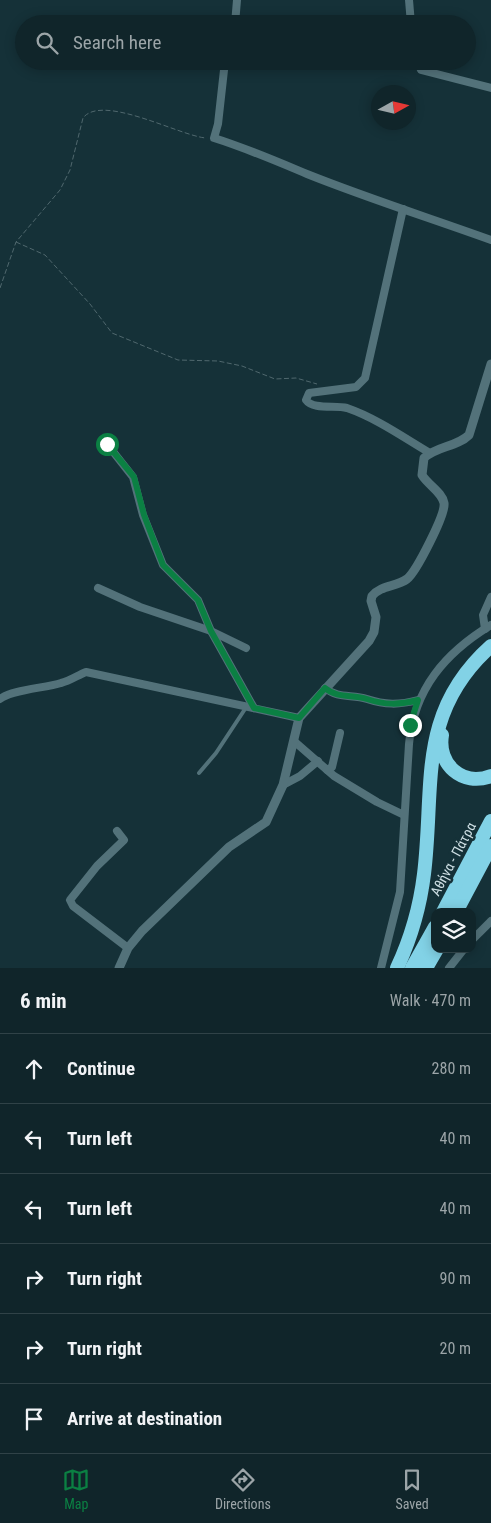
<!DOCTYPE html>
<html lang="en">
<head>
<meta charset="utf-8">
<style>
	body { margin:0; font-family:"Roboto Condensed",sans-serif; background:#1e3136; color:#f1f3f6 }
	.controls { position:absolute; right:15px; bottom:15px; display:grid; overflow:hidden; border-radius:10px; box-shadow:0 2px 12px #0003 }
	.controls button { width:45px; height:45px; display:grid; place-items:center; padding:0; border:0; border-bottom:1px solid #304247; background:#10252a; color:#f1f3f6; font:25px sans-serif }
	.compass { position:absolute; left:371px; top:85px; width:45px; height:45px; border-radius:50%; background:#10252a; box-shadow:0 2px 12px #0003; rotate:82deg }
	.stop { position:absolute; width:15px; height:15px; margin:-11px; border:4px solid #0b8043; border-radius:50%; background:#fff }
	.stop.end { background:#0b8043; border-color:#fff; box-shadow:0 1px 5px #0008 }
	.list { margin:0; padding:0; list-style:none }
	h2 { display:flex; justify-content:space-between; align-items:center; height:65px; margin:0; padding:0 20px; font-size:21px }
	h2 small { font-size:16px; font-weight:400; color:#9ca5a8 }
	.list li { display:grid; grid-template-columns:32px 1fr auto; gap:15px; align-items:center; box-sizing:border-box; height:70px; padding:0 20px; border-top:1px solid #304247 }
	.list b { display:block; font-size:19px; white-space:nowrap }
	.list em { font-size:16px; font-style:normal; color:#9ca5a8 }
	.icon { flex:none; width:28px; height:28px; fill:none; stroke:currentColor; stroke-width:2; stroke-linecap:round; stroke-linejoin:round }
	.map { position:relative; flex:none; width:491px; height:968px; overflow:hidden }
	.search { position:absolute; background:#10252a; box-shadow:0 2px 12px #0003; left:15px; right:15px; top:15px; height:55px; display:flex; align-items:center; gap:12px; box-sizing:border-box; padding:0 18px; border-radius:28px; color:#9ca5a8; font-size:19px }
	.sheet { height:485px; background:#10252a }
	nav { display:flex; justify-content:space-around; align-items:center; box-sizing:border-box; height:70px; border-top:1px solid #304247; background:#10252a; font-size:14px; color:#9ca5a8 }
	nav a { display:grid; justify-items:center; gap:2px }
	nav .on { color:#0b8043 }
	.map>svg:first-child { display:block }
</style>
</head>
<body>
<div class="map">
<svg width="491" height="968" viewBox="0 0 491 968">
	<rect width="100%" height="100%" fill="#153138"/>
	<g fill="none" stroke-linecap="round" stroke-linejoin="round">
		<g stroke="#50686e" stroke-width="1" stroke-dasharray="5 2.5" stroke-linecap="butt">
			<polyline points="16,242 45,255 90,304 112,333 178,360 218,361 242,366 275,379 296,378 317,384"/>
			<path d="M0 288 16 242 60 190 70 170 83 118C102 93 180 136 206 138"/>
		</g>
		<polyline stroke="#53727a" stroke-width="4" points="199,773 216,753 247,706"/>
		<g stroke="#53727a" stroke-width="8">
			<polyline points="409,0 411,24"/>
			<polyline points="235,24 237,0"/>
			<path d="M225 61 218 124 214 138C246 148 276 161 307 174 367 198 430 218 491 240"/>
			<polyline points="417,61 421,70 491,88"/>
			<path d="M403 209 365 378 356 387 309 393 306 400C313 410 335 405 347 408 376 418 403 437 430 453"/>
			<polyline points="107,444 133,477 143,515 163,565 198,600 211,631 254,708"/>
			<polyline points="98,588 140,607 211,631 246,648"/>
			<polyline points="485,629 483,615 491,597"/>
			<path d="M325 688C338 699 352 694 367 699 385 705 399 705 418 700"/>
			<path d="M0 699C11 690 45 688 61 683 70 681 78 675 86 672L299 718"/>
			<polyline points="295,742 334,776 377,802 404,815"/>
			<polyline points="327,770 332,767 340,733"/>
			<polyline points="283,785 300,776 318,761"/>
			<polyline points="117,831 124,840 97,866 70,900 73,906 128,948"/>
			<polyline points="472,940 491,921"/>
			<path d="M381 968 400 892 409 744C414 689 445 653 491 625"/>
			<polyline points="449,968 464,949"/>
		</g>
		<path stroke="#53727a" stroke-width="9" d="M119 968 128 948 142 931 229 847 266 822 283 785 299 718 369 641 374 632 376 617 371 601 372 596C381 585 396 587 407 579 416 572 446 514 444 503 442 492 428 485 422 475L424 458C437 446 457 447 469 435L491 364"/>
		<g stroke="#82d2e6" stroke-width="14">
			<path d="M442 735C437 764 462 787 491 776"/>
			<polyline points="443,912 491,821"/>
			<polyline points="456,912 491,846"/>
			<path d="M397 968C411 938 420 907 424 874 435 785 416 713 491 646"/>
			<polyline points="412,968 435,927"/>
			<polyline points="426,968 437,949"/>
		</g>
	</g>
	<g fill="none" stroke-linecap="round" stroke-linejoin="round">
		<path stroke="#0b8043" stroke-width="6" d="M107 444 134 477 144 515 163 565 198 600 211 631 254 708 299 718 325 688C338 699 352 694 367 699 385 705 399 705 418 700L410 725"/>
	</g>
	<g text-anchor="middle" stroke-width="5" stroke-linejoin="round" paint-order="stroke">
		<g font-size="14" fill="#d0e0e5" stroke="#153138">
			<text transform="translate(453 859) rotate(-62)" y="5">Αθήνα - Πάτρα</text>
		</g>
	</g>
</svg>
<div class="controls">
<button><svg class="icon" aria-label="layers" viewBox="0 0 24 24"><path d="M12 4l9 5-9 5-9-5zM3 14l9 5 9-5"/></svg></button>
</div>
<svg class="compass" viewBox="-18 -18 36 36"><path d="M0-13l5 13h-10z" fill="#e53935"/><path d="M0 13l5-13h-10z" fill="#9ca5a8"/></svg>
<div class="stop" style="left:107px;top:444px"></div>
<div class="stop end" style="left:410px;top:725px"></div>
<div class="search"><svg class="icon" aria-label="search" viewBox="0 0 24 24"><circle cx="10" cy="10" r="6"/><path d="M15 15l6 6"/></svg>Search here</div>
</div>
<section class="sheet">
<h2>6 min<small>Walk · 470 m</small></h2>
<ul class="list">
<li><svg class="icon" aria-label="ahead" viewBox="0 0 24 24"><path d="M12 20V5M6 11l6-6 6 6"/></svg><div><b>Continue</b></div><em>280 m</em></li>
<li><svg class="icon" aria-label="left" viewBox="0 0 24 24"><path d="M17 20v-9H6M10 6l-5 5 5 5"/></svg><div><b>Turn left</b></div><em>40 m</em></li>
<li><svg class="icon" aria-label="left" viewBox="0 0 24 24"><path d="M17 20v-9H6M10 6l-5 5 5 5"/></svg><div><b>Turn left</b></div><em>40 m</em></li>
<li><svg class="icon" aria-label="right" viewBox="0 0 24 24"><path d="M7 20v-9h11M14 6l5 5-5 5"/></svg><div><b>Turn right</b></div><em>90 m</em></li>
<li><svg class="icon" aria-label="right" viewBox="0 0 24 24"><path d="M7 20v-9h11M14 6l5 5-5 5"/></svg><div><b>Turn right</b></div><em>20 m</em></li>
<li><svg class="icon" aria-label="arrive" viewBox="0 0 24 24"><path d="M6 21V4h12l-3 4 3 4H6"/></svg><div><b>Arrive at destination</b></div></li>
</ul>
</section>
<nav>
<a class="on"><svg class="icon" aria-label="map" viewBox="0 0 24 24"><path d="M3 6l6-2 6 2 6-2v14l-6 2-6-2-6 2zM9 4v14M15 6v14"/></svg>Map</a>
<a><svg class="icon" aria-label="directions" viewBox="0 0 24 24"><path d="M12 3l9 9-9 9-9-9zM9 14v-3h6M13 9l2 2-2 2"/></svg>Directions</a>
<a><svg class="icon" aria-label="saved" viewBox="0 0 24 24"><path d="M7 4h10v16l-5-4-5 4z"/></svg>Saved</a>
</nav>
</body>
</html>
